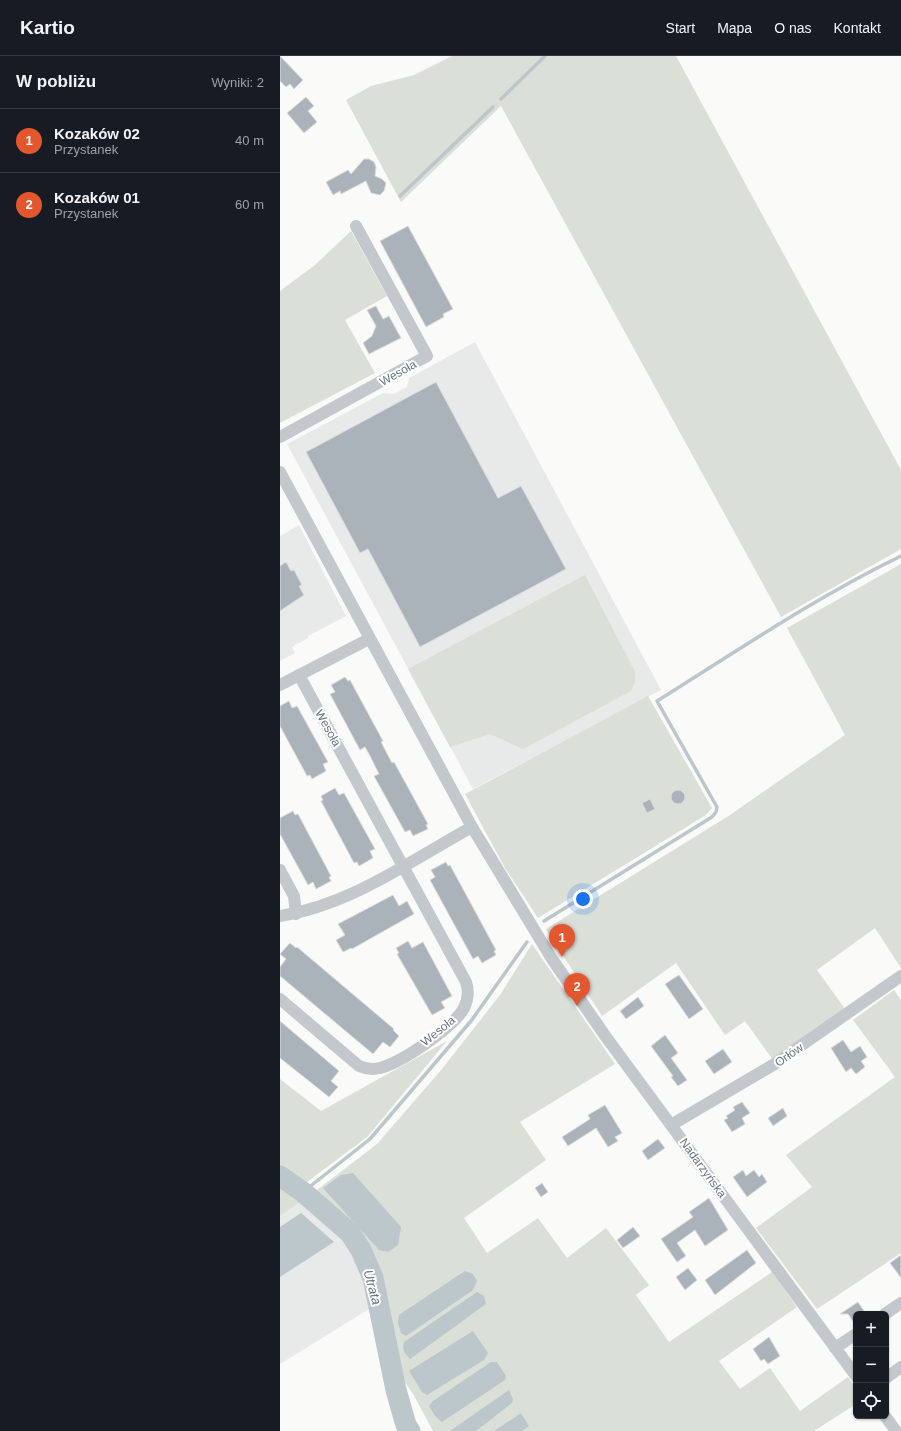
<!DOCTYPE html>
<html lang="pl">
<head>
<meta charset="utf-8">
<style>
	body { margin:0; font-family:Arial,sans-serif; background:#242831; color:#f1f3f6 }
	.controls { position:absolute; right:12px; bottom:12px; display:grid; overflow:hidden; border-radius:6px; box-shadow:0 1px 3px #0004 }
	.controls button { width:36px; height:36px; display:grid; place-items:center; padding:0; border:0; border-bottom:1px solid #363941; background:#171b24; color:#f1f3f6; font:20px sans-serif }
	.you { position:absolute; left:303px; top:843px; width:14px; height:14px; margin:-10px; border:3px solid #fff; border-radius:50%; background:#1a73e8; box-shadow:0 0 0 6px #1a73e833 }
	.badge { display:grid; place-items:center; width:26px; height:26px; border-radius:50%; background:#e4572e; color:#fff; font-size:13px; font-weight:700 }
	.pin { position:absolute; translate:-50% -33px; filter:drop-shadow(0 1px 2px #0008) }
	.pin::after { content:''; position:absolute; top:21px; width:14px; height:12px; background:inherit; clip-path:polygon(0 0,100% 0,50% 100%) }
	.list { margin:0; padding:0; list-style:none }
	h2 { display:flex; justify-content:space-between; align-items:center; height:52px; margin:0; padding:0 16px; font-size:17px }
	h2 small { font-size:13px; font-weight:400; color:#9ea1a6 }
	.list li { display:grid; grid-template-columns:26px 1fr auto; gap:12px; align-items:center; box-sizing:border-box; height:64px; padding:0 16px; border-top:1px solid #363941 }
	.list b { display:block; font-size:15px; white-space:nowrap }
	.list p { margin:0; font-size:13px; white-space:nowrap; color:#9ea1a6 }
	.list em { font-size:13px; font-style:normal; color:#9ea1a6 }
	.icon { flex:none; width:22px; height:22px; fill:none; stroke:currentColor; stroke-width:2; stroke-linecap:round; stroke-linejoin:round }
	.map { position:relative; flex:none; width:621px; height:1375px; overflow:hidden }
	header { display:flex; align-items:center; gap:24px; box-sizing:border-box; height:56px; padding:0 20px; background:#171b24; border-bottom:1px solid #363941 }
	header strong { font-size:19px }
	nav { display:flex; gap:22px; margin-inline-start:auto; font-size:14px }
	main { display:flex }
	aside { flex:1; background:#171b24 }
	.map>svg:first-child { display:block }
</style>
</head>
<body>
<header>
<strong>Kartio</strong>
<nav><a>Start</a><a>Mapa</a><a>O nas</a><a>Kontakt</a></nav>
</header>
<main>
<aside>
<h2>W pobliżu<small>Wyniki: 2</small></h2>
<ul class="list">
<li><span class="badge">1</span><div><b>Kozaków 02</b><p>Przystanek</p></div><em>40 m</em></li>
<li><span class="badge">2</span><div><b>Kozaków 01</b><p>Przystanek</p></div><em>60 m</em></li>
</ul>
</aside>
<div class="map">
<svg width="621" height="1375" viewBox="0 0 621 1375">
	<rect width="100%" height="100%" fill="#fafaf8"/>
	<g fill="#e8e9e9">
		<polygon points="195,286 381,634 193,733 7,388 103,337 114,338 127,331 129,322"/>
		<polygon points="19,469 66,560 28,580 28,582 12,591 15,597 0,605 0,480"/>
		<polygon points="20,1146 71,1186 87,1221 94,1250 0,1308 0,1160"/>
	</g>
	<g fill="#dadfd7">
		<polygon points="172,0 396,0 621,414 621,493 501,561 221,50 121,146 66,44 91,30 134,19"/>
		<polygon points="71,175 107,240 65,264 95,317 0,367 0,235 35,209"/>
		<polygon points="621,508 621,912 595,872 537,914 565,953 493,1004 465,965 445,979 396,907 322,960 266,873 450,759 565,679 507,572"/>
		<polygon points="305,519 355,616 355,626 351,635 243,693 210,678 170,691 128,613"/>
		<polygon points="368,640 432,752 426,759 258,862 225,812 185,738"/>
		<polygon points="252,888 335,1008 240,1066 266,1104 184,1162 207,1197 258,1162 287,1202 326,1172 369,1229 356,1239 389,1286 492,1216 517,1251 439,1305 460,1333 490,1312 520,1355 568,1321 576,1332 576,1348 534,1375 153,1375 133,1338 117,1315 107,1259 98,1221 81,1181 64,1162 33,1137 0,1160 0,1023 41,1055 167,985 87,1081 23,1129 33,1137 97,1088 162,1013 220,939"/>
		<polygon points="614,934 621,944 621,1197 537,1253 476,1172 532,1131 506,1099 615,1021 573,964"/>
	</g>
	<g fill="#bbc7cb">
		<polygon points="73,1117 121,1171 118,1189 108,1196 99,1194 43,1132 61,1119"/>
		<polygon points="21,1157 54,1186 0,1221 0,1171"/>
		<polygon points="185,1215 193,1218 197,1225 193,1234 126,1280 121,1277 118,1267 119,1259"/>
		<path d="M197 1236 204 1240 206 1248 130 1303C124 1297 122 1293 124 1286Z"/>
		<polygon points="193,1275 208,1297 204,1304 147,1339 142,1336 129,1315"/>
		<polygon points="211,1306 217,1306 226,1320 225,1324 162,1366 155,1360 149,1350 153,1345"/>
		<polygon points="229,1334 233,1343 232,1347 196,1375 170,1375"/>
		<polygon points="241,1357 249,1370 242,1375 214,1375"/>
	</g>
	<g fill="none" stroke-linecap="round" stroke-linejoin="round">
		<g stroke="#bbc7cb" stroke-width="3.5">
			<polyline points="221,43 265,0"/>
			<polyline points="120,140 213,51"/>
			<path d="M264 865 432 761 436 756 437 751 377 645C457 595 536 541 621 500"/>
			<polyline points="23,1136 90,1083 191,965 247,886"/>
		</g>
		<polyline stroke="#bbc7cb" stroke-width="21" points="0,1120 23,1136 70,1177 81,1194 93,1222 116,1334 126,1369 130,1375"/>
	</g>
	<g fill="#aab3b9" stroke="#dcdcda">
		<polygon points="0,0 23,24 14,33 10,28 6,31 0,25"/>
		<polygon points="26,41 34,50 28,55 37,66 24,77 7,57"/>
		<polygon points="84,103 89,103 94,106 96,111 95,120 102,123 106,127 104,135 100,139 91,137 86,125 61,138 60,135 53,139 46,126 68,114 71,118"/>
		<polygon points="128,170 173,253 163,258 164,261 146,271 100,185"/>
		<polygon points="96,250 103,263 109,260 121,282 89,298 83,287 92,280 96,270 87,254"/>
		<polygon points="156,326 218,442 241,430 286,513 140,591 88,493 80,497 26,396"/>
		<polygon points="6,506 11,515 14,514 22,529 19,530 24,539 0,555 0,510"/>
		<polygon points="65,621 68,625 70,624 103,685 101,686 112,707 114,706 148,768 146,769 148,773 133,780 130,774 125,776 94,720 99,718 89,698 85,691 80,694 50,638 55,636 51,629"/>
		<polygon points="9,645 12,652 17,650 48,706 43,708 46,715 32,723 30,719 27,720 0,670 0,650"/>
		<polygon points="55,732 59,739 64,737 95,793 90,795 93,802 79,810 77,806 74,807 41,745 43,744 41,740"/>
		<circle cx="398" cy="741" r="7"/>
		<polygon points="370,743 375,753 367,757 362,747"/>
		<polygon points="13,755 15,759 18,758 51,820 49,821 51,825 36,833 33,826 28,829 0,778 0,762"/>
		<polygon points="166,806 168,810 170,809 216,894 214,895 216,899 202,907 198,900 193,903 150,824 155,821 151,814"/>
		<polygon points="113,839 119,850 127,845 134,858 72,893 71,892 63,896 56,884 65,879 58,868"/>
		<polygon points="128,885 132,892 143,886 172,940 161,946 165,952 152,959 117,898 119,897 116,892"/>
		<polygon points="10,887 16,892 17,891 114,973 113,974 119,980 110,991 103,986 93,998 0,920 0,911 6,903 0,898"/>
		<polygon points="399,919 423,953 409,963 385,928"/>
		<polygon points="358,941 364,950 346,963 340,955"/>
		<polygon points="0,965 59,1015 51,1025 58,1031 49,1041 0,1002"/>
		<polygon points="385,979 398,997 391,1002 407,1024 398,1030 391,1021 393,1020 371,990"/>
		<polygon points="563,984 571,996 580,990 587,1001 581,1005 585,1011 576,1018 571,1012 566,1016 551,992"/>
		<polygon points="443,993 452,1006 434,1018 425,1005"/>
		<polygon points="462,1046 470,1057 462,1062 465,1068 452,1076 444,1064 448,1062 446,1060 455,1054 453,1051"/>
		<polygon points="325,1049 342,1077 335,1081 338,1085 328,1091 316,1072 288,1090 282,1081 310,1063 308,1059"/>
		<polygon points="503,1052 507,1060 493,1070 488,1062"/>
		<polygon points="378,1083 385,1092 368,1104 362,1095"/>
		<polygon points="463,1114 466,1120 474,1114 479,1121 482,1118 487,1126 467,1141 453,1121"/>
		<polygon points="262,1127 268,1136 261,1141 255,1132"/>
		<polygon points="429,1142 448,1174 425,1190 415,1174 397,1187 406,1200 397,1206 381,1183 413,1161 409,1156"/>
		<polygon points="353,1171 360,1180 343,1192 337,1184"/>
		<polygon points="467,1194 476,1207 435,1239 425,1224"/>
		<polygon points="621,1199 621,1222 610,1207"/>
		<polygon points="408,1212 417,1224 405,1234 396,1221"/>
		<polygon points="578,1246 586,1258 576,1258 576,1270 568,1258 560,1258"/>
		<polygon points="489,1281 500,1300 488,1308 484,1303 481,1305 473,1293"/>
	</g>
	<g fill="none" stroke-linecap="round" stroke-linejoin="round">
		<g stroke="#c3c8cc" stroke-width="12">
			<polyline points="0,381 147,300 76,170"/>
			<polyline points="0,416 192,771 272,903 326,981 576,1320"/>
			<polyline points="0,629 89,583"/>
			<polyline points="0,814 14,840 16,858"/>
			<path d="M0 860C71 849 130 805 192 771"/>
			<path d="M0 943 79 1010C86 1013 92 1014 100 1012 122 1006 173 972 184 952 188 944 189 935 186 926L19 619"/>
			<polyline points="391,1069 493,1009 621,920"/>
			<polyline points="605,1258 621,1247"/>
			<polyline points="555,1292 576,1278"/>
			<polyline points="606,1322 621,1311"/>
			<polyline points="605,1360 616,1375"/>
		</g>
	</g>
	<g text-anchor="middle" stroke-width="4" stroke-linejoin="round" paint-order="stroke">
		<g font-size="12" fill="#657683" stroke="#fff">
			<text transform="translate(118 317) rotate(-29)" y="4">Wesoła</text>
			<text transform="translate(48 672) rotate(61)" y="4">Wesoła</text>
			<text transform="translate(158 975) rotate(-39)" y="4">Wesoła</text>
			<text transform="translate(509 999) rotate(-35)" y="4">Orłów</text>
			<text transform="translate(423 1112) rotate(54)" y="4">Nadarzyńska</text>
		</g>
		<g font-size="13" font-style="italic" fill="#60757c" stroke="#fff">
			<text transform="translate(93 1231) rotate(75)" y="5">Utrata</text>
		</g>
	</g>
</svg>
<div class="controls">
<button>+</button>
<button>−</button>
<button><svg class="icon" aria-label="locate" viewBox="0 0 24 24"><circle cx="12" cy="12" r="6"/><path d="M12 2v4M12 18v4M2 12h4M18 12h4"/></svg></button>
</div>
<div class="you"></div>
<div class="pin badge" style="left:282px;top:901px">1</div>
<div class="pin badge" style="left:297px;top:950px">2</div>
</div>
</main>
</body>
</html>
